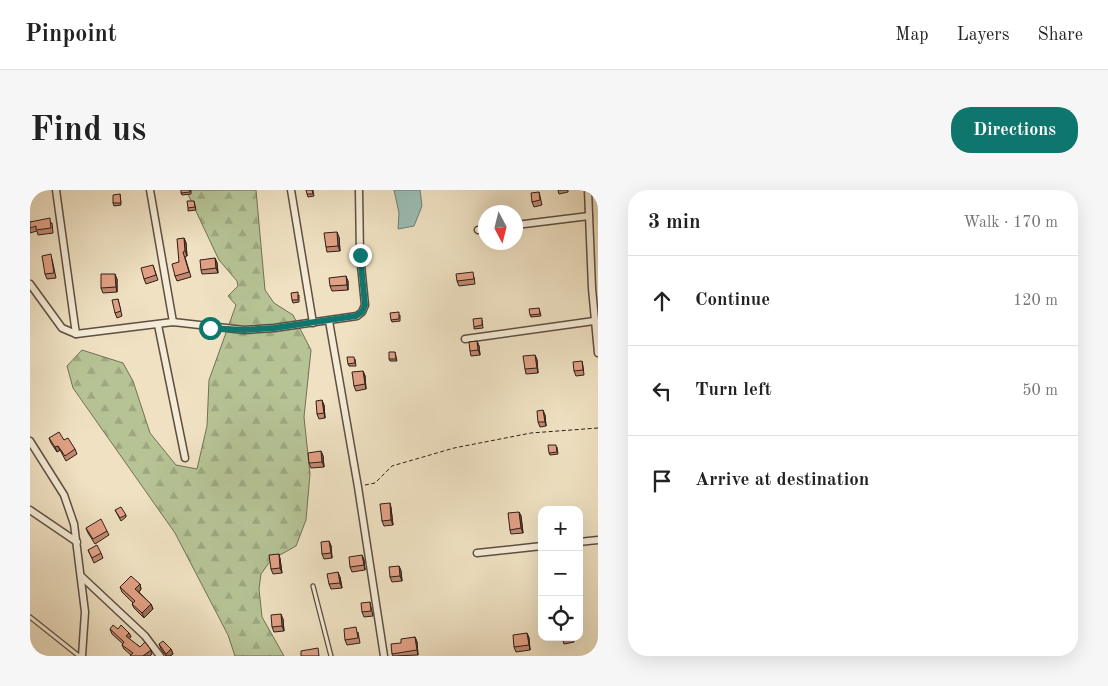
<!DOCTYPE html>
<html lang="en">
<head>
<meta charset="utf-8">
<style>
	body { margin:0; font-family:"Old Standard TT",serif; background:#f6f6f6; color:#222 }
	.controls { position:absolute; right:15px; bottom:15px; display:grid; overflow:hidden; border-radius:10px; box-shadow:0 5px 20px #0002 }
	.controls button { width:45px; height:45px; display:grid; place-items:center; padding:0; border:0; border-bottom:1px solid #e0e0e0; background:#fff; color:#222; font:25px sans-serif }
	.compass { position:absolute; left:448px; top:15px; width:45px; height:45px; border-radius:50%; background:#fff; box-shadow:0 5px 20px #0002; rotate:173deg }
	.stop { position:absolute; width:15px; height:15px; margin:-11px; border:4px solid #0f766e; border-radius:50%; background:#fff }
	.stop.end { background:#0f766e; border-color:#fff; box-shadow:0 1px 5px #0008 }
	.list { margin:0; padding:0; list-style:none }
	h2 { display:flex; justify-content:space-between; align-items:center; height:65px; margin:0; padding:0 20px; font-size:21px }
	h2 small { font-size:16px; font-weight:400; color:#767676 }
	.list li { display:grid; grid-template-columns:32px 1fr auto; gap:15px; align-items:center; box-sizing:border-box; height:90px; padding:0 20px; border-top:1px solid #e0e0e0 }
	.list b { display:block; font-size:19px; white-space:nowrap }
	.list em { font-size:16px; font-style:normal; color:#767676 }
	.icon { flex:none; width:28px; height:28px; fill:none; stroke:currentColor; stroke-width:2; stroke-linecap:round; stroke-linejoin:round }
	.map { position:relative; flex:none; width:568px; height:466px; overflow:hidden; border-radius:20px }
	header { display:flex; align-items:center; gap:30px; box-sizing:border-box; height:70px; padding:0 25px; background:#fff; border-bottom:1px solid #e0e0e0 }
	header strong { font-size:24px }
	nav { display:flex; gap:28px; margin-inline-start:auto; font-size:18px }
	.intro { display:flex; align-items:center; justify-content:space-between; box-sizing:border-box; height:120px; padding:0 30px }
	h1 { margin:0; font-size:35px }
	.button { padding:12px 22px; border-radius:20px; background:#0f766e; color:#fff; font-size:18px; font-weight:700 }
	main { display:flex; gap:30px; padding:0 30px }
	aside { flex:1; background:#fff; border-radius:20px; box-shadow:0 5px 20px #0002 }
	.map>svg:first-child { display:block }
</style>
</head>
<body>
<header>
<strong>Pinpoint</strong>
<nav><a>Map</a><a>Layers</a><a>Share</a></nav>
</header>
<div class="intro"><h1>Find us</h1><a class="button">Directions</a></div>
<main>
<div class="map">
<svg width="568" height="466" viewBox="0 0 568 466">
	<defs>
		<pattern id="forest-firs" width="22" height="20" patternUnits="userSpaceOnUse" patternTransform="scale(1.25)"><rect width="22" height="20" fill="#b6c395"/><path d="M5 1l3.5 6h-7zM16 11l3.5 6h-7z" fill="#9da780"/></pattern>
	</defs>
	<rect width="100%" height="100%" fill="#efe1c2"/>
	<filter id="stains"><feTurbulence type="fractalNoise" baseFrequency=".004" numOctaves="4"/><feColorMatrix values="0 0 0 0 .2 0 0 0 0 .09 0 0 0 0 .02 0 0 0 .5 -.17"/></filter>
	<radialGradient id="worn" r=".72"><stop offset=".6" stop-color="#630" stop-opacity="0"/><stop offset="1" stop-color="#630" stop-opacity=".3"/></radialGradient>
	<polygon fill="url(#forest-firs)" stroke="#727056" points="156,0 226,0 235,100 244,113 263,125 281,160 274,227 280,284 276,330 266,356 241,370 231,384 229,399 232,427 254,466 205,466 198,445 145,343 43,198 37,176 52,160 93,173 103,191 120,243 146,275 167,279 177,236 179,190 206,115 198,106 208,96 207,91 189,70"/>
	<polygon fill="#9abeb4" stroke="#6e7e76" points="364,0 390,0 392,16 384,36 368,39 369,23"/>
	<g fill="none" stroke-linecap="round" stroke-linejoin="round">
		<defs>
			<g id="lane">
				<polyline points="283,396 301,466"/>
				<polyline points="0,427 49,466"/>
			</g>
			<g id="street">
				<polyline points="26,0 46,144"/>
				<polyline points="120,0 143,132"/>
				<polyline points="261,0 283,133"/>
				<polyline points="558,0 562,98 568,163"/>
				<polyline points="486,35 559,26"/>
				<polyline points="448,40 456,39"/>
				<polyline points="0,94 32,138 46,144 143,132 214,140 244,138 327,126 332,122 335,115 330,65 329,0"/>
				<polyline points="299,131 328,297 354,466"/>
				<polyline points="128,135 155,268"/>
				<polyline points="435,149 564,131"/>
				<polyline points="0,251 34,305 44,334 55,422 52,466"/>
				<polyline points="0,320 47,352"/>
				<polyline points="549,352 568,350"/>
				<polyline points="447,363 512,356"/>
				<polyline points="52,387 115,446 130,466"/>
			</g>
		</defs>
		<use href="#lane" stroke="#5e4f42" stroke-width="5.5"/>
		<use href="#street" stroke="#5e4f42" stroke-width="9"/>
		<polyline stroke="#2d1e18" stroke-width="1" stroke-dasharray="4 2.5" stroke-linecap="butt" points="335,295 345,293 362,276 424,258 501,243 568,238"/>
		<use href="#lane" stroke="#f5ecd7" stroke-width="3"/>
		<use href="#street" stroke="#f5ecd7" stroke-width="6"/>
	</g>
	<g fill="#c28a72" stroke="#2d1e18">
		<polygon points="161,0 161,4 152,5 151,3"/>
		<polygon points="283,0 284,6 278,7 277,4"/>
		<polygon points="528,0 538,0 538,2 529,4"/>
		<polygon points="509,2 512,15 504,17 502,12"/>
		<polygon points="90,4 91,15 84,16 83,13"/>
		<polygon points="164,11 166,20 158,21 158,18"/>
		<polygon points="0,32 22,33 23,43 8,45 7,41 0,43"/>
		<polygon points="309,47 310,61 297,62 296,57"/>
		<polygon points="154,48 156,53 157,66 155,67 161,87 147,91 145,86 149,72"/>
		<polygon points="185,68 187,73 188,83 172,84 171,80"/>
		<polygon points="22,69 26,88 17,89 15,84"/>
		<polygon points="123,75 128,90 116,94 114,89"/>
		<polygon points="444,87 445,94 429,96 427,91"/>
		<polygon points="87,89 87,102 73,103 71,98"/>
		<polygon points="318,91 318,100 302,101 300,96"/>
		<polygon points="269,105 269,112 263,113 262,110"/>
		<polygon points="88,109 92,126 87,128 85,123"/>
		<polygon points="509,118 511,126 501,127 500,125"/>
		<polygon points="370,125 370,131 362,132 361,130"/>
		<polygon points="452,130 453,138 444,139 444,137"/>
		<polygon points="447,151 449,156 450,165 441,166 440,161"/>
		<polygon points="365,162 367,171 360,171 359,169"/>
		<polygon points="505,165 507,170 508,183 496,184 495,179"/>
		<polygon points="325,169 326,176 319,176 318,174"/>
		<polygon points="552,171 553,176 554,185 546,186 544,181"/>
		<polygon points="333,181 335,186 336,199 326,201 324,196"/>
		<polygon points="294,215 295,228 289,229 287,224"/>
		<polygon points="515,225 516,236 510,237 508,232"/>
		<polygon points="19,248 34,250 45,259 47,264 36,271 30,260 27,262 21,253"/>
		<polygon points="527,257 528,264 520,265 519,263"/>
		<polygon points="291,261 293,266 294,277 281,278 279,273"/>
		<polygon points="360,313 361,318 363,335 354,336 352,331"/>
		<polygon points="85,320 96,325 96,327 91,331"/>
		<polygon points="489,322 491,326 493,343 481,344 480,340"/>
		<polygon points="56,338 77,341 79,345 65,354 58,343"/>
		<polygon points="299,351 301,356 302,368 294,369 292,364"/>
		<polygon points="58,360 71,363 73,368 64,373"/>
		<polygon points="249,364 250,369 252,383 243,384 241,379"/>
		<polygon points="332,365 334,370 335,380 322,382 320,377"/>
		<polygon points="369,376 371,381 372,391 362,392 360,387"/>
		<polygon points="310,387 312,398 301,399 299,394"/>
		<polygon points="110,394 111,399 109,402 121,414 123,419 114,428 104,418 102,414 103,413 92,402 90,397"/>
		<polygon points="340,412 341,417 343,426 334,427 332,422"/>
		<polygon points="253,429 254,441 244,442 242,437"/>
		<polygon points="80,439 88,439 99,443 101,447 99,449 110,457 122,464 101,465 94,459 92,455 93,454 82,444"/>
		<polygon points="328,442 330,453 317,455 315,450"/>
		<polygon points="497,443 499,448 500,460 486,462 484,457"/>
		<polygon points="385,447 387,452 388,465 363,466 362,464 371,453"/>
		<polygon points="532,447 543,447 544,452 534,454"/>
		<polygon points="129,454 141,459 143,464 140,466 136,466 131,459"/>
	</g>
	<g fill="#9e715d" stroke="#2d1e18">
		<polygon points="307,42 309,47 310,61 308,56"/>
		<polygon points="154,48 156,53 157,66 155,61"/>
		<polygon points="185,68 187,73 188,83 186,78"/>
		<polygon points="85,84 87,89 87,102 86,97"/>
		<polygon points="316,86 318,91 318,100 317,95"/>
		<polygon points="447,151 449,156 450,165 448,160"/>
		<polygon points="505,165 507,170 508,183 507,178"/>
		<polygon points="333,181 335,186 336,199 335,194"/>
		<polygon points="292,210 294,215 295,228 294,223"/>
		<polygon points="513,220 515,225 516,236 515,232"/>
		<polygon points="28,256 30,260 27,262 25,257"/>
		<polygon points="291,261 293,266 294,277 292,272"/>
		<polygon points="360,313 361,318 363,335 361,330"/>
		<polygon points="489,322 491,326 493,343 491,338"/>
		<polygon points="299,351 301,356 302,368 301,363"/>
		<polygon points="249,364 250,369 252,383 250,378"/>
		<polygon points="332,365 334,370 335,380"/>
		<polygon points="369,376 371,381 372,391 370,386"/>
		<polygon points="308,382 310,387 312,398 310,393"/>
		<polygon points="110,394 111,399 107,404 105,399"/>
		<polygon points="121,414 123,419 114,428 112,423"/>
		<polygon points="251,424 253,429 254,441 252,436"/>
		<polygon points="99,443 101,447 98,450 96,446"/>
		<polygon points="497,443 499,448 500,460 499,455"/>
		<polygon points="385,447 387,452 388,465 387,460"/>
		<polygon points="141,459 143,464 140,466 136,466 136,464"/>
		<polygon points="121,460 122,464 120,466 113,466"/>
	</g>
	<g fill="#e2a185" stroke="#2d1e18">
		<polygon points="151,0 160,0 160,2 151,3"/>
		<polygon points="276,0 282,0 283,4 277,4"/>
		<polygon points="509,2 510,10 502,12 501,3"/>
		<polygon points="90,4 91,13 83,13 83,5"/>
		<polygon points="157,11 164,11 165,17 158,18"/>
		<polygon points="20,28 21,38 6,40 6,36 0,38 0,32"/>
		<polygon points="307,42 308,56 296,57 294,43"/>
		<polygon points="154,48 155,61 153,62 159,82 145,86 142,74 149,72 147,49"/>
		<polygon points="21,64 24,83 15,84 12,66"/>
		<polygon points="185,68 186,78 171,80 170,70"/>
		<polygon points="123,75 126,85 114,89 111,78"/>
		<polygon points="443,82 444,89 427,91 426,84"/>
		<polygon points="71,84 85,84 86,97 71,98"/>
		<polygon points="316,86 317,95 300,96 299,88"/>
		<polygon points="268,102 268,110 262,110 261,103"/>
		<polygon points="88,109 91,121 85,123 82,110"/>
		<polygon points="509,118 510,124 500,125 499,119"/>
		<polygon points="369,122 369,129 361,130 360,123"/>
		<polygon points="452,128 452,135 444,137 443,129"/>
		<polygon points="447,151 448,160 440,161 439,152"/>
		<polygon points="359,162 365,162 366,169 359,169"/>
		<polygon points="505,165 507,178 495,179 493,166"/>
		<polygon points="317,167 324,167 325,173 318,174"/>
		<polygon points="552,171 553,180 544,181 543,172"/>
		<polygon points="333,181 335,194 324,196 322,182"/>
		<polygon points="292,210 294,223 287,224 286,211"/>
		<polygon points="513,220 515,232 508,232 507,221"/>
		<polygon points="29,242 34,250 38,248 45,259 35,266 28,256 25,257 19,248"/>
		<polygon points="518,255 526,255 527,262 519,263"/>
		<polygon points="291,261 292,272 279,273 278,263"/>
		<polygon points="360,313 361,330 352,331 350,314"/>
		<polygon points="91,317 96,325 90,328 85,320"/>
		<polygon points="489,322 491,338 480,340 478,323"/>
		<polygon points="71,329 77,341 63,349 56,338"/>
		<polygon points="299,351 301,363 292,364 291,352"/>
		<polygon points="67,355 71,363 62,368 58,360"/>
		<polygon points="249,364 250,378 241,379 239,365"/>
		<polygon points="332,365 334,375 320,377 319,367"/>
		<polygon points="369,376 370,386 360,387 359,377"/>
		<polygon points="308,382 310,393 299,394 297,384"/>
		<polygon points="101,386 110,394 105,399 121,414 112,423 102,414 105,411 90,397"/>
		<polygon points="340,412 341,421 332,422 331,413"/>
		<polygon points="251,424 252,436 242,437 241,425"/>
		<polygon points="83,435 88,439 91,435 99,443 96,446 110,457 115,452 121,460 113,466 100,466 103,463 92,455 94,452 80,439"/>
		<polygon points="326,437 328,448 315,450 314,439"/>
		<polygon points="497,443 499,455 484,457 483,445"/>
		<polygon points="385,447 387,460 362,464 361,454 371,453 371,449"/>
		<polygon points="133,451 141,459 136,464 129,454"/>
		<polygon points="288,458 289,466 271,466 271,461"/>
	</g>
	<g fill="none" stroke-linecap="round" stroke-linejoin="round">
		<polyline stroke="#0f766e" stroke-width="6" points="180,138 214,140 244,138 326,126 332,122 335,115 330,65"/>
	</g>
	<rect width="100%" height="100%" filter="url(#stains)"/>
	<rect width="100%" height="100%" fill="url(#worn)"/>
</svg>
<div class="controls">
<button>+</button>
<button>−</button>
<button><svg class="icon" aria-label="locate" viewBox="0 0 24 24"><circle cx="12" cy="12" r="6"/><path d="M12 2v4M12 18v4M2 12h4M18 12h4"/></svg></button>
</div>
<svg class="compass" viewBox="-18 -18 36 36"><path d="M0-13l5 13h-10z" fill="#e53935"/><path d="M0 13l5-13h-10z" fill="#767676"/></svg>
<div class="stop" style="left:180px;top:138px"></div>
<div class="stop end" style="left:330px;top:65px"></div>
</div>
<aside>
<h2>3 min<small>Walk · 170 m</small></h2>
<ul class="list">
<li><svg class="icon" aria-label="ahead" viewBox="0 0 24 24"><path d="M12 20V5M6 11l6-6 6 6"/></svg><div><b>Continue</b></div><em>120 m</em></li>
<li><svg class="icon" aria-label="left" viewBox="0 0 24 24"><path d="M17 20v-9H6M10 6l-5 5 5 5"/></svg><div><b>Turn left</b></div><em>50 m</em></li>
<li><svg class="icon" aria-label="arrive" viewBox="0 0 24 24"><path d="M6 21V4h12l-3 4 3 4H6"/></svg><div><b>Arrive at destination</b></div></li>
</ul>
</aside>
</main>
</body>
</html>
